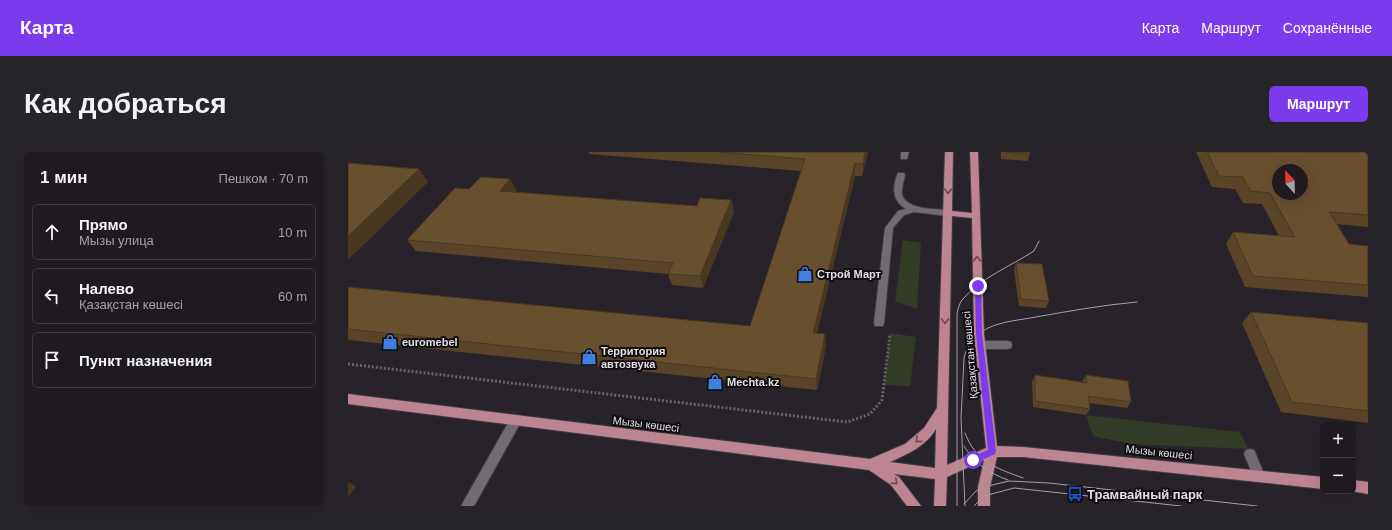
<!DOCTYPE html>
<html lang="ru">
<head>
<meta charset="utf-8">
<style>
	body { margin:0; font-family:Arial,sans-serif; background:#262329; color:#f1f3f6 }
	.controls { position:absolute; right:12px; bottom:12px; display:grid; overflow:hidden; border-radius:6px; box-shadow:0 4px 16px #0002 }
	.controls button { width:36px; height:36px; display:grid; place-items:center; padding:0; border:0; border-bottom:1px solid #3c383e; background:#1e1a20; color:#f1f3f6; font:20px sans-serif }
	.compass { position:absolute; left:924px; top:12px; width:36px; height:36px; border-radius:50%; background:#1e1a20; box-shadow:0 4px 16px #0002; rotate:338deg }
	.stop { position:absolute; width:12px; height:12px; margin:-9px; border:3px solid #7c3aed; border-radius:50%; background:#fff }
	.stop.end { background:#7c3aed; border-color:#fff; box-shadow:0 1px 4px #0008 }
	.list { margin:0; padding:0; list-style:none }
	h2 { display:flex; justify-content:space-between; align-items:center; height:52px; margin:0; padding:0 16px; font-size:17px }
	h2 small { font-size:13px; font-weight:400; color:#a1a1a5 }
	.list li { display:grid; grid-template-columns:26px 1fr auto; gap:12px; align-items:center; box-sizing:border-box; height:56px; margin:0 8px 8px; padding:0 8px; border:1px solid #3c383e; border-radius:6px }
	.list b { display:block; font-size:15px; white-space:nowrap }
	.list p { margin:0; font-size:13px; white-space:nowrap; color:#a1a1a5 }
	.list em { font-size:13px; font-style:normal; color:#a1a1a5 }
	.icon { flex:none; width:22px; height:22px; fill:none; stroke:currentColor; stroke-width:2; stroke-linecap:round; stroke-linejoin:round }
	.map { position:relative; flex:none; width:1020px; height:354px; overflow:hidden; border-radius:6px }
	header { display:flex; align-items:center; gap:24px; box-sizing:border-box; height:56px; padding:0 20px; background:#7c3aed; color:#fff }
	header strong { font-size:19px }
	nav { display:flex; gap:22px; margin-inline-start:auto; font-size:14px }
	.intro { display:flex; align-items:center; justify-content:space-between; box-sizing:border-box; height:96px; padding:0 24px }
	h1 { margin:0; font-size:28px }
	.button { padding:10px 18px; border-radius:6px; background:#7c3aed; color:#fff; font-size:14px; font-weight:700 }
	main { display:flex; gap:24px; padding:0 24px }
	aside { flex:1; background:#1e1a20; border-radius:6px; box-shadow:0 4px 16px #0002 }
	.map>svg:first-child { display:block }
</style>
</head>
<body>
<header>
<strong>Карта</strong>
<nav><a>Карта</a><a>Маршрут</a><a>Сохранённые</a></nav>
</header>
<div class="intro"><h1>Как добраться</h1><a class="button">Маршрут</a></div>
<main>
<aside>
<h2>1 мин<small>Пешком · 70 m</small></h2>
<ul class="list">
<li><svg class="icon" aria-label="ahead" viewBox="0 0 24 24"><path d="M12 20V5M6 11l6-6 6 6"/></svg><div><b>Прямо</b><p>Мызы улица</p></div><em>10 m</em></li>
<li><svg class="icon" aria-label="left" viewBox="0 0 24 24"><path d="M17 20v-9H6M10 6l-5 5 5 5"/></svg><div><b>Налево</b><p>Қазақстан көшесі</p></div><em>60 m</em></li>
<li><svg class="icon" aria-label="arrive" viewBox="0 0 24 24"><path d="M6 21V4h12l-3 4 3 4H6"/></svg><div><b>Пункт назначения</b></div></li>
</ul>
</aside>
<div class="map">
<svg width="1020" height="354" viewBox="0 0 1020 354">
	<rect width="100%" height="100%" fill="#28232a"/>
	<g fill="#323b26">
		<polygon points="555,88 573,91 569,157 547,149"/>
		<polygon points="542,181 568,185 562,234 536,233"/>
		<polygon points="738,263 892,280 900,297 783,292 745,284"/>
	</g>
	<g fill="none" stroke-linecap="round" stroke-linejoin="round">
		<defs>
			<g id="minor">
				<polygon points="553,0 561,0 559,7 553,7"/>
				<path d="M550 21H556L557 23C556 29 553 37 554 42 557 58 588 57 600 58L604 61 600 64 566 60 556 63 545 76 536 171 535 174H527L526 171 537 76 550 59 558 57C544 49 544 35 550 21Z"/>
				<polygon points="632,189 659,189 663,190 664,193 663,196 659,197 632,197 628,196 627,193 628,190"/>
				<polygon points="168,263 172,264 174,268 126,354 113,354 164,264"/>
				<polygon points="902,297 906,298 917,324 915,328 911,330 907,328 896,302 898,298"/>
			</g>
			<g id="major">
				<path d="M597 0H605L604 59 624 61 622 0H630L636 182 649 294 675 295 975 325V337L675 305H649L642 335V354H630V335L636 308 599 325 598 354H586L587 327 546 322 551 325 573 354H559L543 333 521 318 0 252V242L522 307 557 292 576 276 589 256ZM604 64 624 66 626 182 638 296 599 313ZM588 277 587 316 542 310C560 302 578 294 588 277Z"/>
				<polygon points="1005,328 1020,330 1020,342 1003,339 1005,339"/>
			</g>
		</defs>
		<use href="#minor" stroke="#433e45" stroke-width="2"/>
		<use href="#major" stroke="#433e45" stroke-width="2"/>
		<polyline stroke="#676269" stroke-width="3" stroke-dasharray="2 2" stroke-linecap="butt" points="0,212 499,270 522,262 534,248 542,182"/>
		<use href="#minor" fill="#716b74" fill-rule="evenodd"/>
		<use href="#major" fill="#bd8591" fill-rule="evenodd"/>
		<g stroke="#a4a0a5" stroke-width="1">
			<path d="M617 281C628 310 648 316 675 326"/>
			<path d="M616 294C627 312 641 321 660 328"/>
			<polyline points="616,352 628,339 636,335 661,329 701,331 909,354"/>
			<path d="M609 354V162C610 157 611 152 614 148 632 126 663 114 686 99L691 89"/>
			<path d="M617 354 613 266 616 206C619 192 628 182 640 176 655 169 672 168 688 165 722 159 755 153 789 150"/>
			<polyline points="626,354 636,344 666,336 833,354"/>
		</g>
	</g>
	<g fill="#594428">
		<polygon points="241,0 520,0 514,24 507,24 469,181 477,182 478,194 469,238 0,188 0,135 402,174 453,19 241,2"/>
		<polygon points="653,0 682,0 682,2 680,9 653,7"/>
		<polygon points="848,0 1020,0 1020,75 989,72 1001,92 1020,94 1020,145 897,135 878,92 885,80 931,84 914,52 895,51 887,37 864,35"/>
		<polygon points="121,37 169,38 167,40 349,54 383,48 386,60 355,136 324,133 320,122 68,99 59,88"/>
		<polygon points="668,111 701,149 698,156 671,154 666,118"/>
		<polygon points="903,160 1020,171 1020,271 933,260 894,171"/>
		<polygon points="687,223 734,230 738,223 783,250 779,256 741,251 742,257 738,263 685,255 684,230"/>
	</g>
	<g fill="#493720">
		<polygon points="517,0 520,0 514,24 515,12"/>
		<polygon points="507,11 507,24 466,192 465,181"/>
		<polygon points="71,17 80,30 0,108 0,84"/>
		<polygon points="162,27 169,38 159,50 152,39"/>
		<polygon points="383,48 386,60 355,136 352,124"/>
		<polygon points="477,182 478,194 469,238 468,227"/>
		<polygon points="0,330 8,334 0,346"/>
	</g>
	<g fill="#684f2e" stroke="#493720" fill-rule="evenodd">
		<polygon points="370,0 517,0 515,12 507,11 465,181 477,182 468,227 0,177 0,135 402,174 457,7"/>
		<polygon points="657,0 682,0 682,2"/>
		<path d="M859 0H1020V63L981 60 1001 92 1020 94V133L905 124 885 80 947 85 922 41 902 39 895 25 871 24ZM930 18H954V42H930Z"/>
		<polygon points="0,11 71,17 0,84"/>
		<polygon points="133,25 162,27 152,39 349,54 352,46 383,48 352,124 320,122 325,111 59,88 107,36 121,37"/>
		<polygon points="668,111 694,112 701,149 673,147"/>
		<polygon points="903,160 1020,171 1020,259 944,250"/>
		<polygon points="687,223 739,231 738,223 780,229 783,250 740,244 742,257 687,249"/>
	</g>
	<defs><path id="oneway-chevron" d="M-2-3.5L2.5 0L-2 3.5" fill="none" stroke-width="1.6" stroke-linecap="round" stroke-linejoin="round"/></defs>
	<g stroke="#664950">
		<use href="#oneway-chevron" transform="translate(600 39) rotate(92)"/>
		<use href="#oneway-chevron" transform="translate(629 107) rotate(-91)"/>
		<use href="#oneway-chevron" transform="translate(597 169) rotate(92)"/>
		<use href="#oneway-chevron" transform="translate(570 288) rotate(140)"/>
		<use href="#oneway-chevron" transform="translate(547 330) rotate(42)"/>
	</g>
	<polygon fill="#7c3aed" points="630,132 633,134 634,182 648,299 647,302 625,312 622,311 622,306 640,298 628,182 627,134"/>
	<defs>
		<symbol id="shop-bare" viewBox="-9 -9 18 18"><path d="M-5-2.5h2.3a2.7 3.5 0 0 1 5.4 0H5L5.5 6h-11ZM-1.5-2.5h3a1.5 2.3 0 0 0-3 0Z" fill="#3f7fe0" stroke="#0f0d10" stroke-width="2.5" paint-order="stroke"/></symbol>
		<symbol id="bus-bare" viewBox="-9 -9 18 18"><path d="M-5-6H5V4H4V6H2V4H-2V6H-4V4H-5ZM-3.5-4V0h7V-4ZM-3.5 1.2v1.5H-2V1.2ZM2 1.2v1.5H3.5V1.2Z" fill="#1a4fb4" stroke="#0f0d10" stroke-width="2.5" paint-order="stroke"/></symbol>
	</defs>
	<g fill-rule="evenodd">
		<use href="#shop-bare" x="446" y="111" width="22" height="22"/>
		<use href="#shop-bare" x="31" y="179" width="22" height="22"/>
		<use href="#shop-bare" x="230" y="194" width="22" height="22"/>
		<use href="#shop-bare" x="356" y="219" width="22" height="22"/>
		<use href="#bus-bare" x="716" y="331" width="22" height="22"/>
	</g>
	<g text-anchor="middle" stroke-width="4" stroke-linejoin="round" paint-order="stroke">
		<g font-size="11" font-weight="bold" fill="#e2dee3" stroke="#0f0d10" text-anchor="start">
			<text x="469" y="126">Строй Март</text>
			<text x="54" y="194">euromebel</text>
			<text x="253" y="203">Территория<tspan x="253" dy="13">автозвука</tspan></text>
			<text x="379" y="234">Mechta.kz</text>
		</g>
		<g font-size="11" fill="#e2dee3" stroke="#0f0d10">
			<text transform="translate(622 203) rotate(-95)" y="4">Қазақстан көшесі</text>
			<text transform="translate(298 272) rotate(7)" y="4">Мызы көшесі</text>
			<text transform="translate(811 300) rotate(6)" y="4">Мызы көшесі</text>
		</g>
		<g font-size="13" font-weight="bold" fill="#e2dee3" stroke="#0f0d10" text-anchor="start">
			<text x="739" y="347">Трамвайный парк</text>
		</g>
	</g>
</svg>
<div class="controls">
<button>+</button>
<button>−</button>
</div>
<svg class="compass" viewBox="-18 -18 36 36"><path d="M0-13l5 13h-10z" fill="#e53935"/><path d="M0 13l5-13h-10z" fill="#a1a1a5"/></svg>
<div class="stop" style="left:625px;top:308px"></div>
<div class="stop end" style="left:630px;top:134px"></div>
</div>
</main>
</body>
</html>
